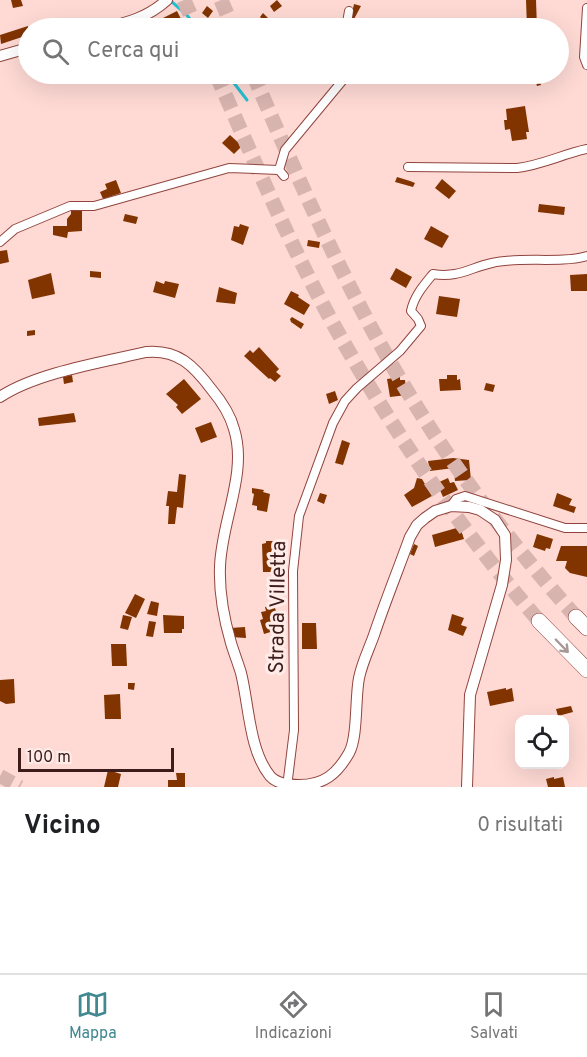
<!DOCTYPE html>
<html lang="it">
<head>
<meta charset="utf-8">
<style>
	body { margin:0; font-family:Overpass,sans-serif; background:#f6f6f6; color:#202124 }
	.controls { position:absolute; right:18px; bottom:18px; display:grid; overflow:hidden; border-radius:12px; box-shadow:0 6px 24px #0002 }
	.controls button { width:54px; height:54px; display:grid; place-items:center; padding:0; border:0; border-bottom:2px solid #e0e0e0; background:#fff; color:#202124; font:30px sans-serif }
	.scale { position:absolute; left:18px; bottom:15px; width:156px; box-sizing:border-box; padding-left:6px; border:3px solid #3d1c19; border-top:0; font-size:16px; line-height:21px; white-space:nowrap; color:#3d1c19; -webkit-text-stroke:4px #ffece9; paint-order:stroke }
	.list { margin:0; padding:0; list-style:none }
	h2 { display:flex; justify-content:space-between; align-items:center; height:78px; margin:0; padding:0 24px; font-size:26px }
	h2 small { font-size:20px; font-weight:400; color:#757577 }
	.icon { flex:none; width:33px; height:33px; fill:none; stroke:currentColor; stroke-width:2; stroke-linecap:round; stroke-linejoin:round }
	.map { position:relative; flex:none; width:587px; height:787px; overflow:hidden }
	.search { position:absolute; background:#fff; box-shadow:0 6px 24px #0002; left:18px; right:18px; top:18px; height:66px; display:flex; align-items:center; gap:15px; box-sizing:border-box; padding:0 21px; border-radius:33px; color:#757577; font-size:22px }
	.sheet { height:186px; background:#fff }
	nav { display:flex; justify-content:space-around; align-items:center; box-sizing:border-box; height:84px; border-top:2px solid #e0e0e0; background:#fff; font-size:16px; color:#757577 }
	nav a { display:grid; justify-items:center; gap:3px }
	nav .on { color:#418891 }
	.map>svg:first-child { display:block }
</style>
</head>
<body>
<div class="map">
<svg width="587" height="787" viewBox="0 0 587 787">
	<rect width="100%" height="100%" fill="#ffdad5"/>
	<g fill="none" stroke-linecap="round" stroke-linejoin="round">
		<g stroke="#26c1d2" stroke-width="3">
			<polyline points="172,2 186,14 197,28"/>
			<polyline points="227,74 247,100"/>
		</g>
	</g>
	<g fill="#813400">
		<polygon points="11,0 21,0 23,6 13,8"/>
		<polygon points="277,0 282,6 274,12 270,6"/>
		<polygon points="526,0 536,0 537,28 527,28"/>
		<polygon points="354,4 361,6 354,19 351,18"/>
		<polygon points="207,6 213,11 208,18 202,13"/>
		<polygon points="177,11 181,19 165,27 161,19"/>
		<polygon points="263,13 269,19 265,22 260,17"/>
		<polygon points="189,19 193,26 189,28 177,28 176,25"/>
		<polygon points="28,26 28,35 1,44 0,35"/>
		<polygon points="126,74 144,74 145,76 137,81 128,82 124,75"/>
		<polygon points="538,75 541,85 537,86 534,76"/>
		<polygon points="525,106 529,132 526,132 527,139 512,141 510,129 505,130 504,120 507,120 506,109"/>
		<polygon points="230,135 242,146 234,154 222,143"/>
		<polygon points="397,177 410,181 415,183 413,187 395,182"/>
		<polygon points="442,179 456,191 449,199 435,188"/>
		<polygon points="116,180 121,193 103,199 100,192 107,189 105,184"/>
		<polygon points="539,204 565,207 564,215 538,212"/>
		<polygon points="71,208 82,208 82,231 68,232 67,238 53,235 53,226 67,226 67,219 71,214"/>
		<polygon points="125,214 138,217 136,224 123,221"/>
		<polygon points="240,224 249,227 243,245 231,240 234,226 239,227"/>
		<polygon points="431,226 449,236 442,248 424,239"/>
		<polygon points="308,240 320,242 319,248 307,246"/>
		<polygon points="7,250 9,262 0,264 0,251"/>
		<polygon points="396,268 412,277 406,288 390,279"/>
		<polygon points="90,271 101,272 101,278 90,277"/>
		<polygon points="51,273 55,294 32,299 28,280"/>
		<polygon points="587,274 587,291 571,291 570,275"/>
		<polygon points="156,281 164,284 165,281 179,284 175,298 153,292"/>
		<polygon points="219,287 237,293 235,304 216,302"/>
		<polygon points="291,291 299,295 298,297 310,305 304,315 284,304"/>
		<polygon points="439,296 460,299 457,317 436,314"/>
		<polygon points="292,317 304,324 301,329 291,322 290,319"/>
		<polygon points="35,330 35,335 27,336 27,331"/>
		<polygon points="259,347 279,369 276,372 281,376 275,382 270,378 269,379 244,356 250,350 253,353"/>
		<polygon points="72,375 73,382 64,384 63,377"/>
		<polygon points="447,375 457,375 457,380 460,379 461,390 440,391 439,379 447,379"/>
		<polygon points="400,377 400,380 405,380 407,395 390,397 387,379"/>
		<polygon points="184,379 201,399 182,414 176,407 178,405 166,394"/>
		<polygon points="486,383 495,385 493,392 484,390"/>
		<polygon points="335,391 338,400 329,404 326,394"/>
		<polygon points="74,413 76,422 39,426 38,418"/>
		<polygon points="211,422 217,437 201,443 195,428"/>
		<polygon points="342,440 350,443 343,465 335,463"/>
		<polygon points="453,458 469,460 471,480 455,481 454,468 430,471 428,461"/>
		<polygon points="179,474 186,475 183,508 177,507 175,524 168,524 169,506 166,506 168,491 177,492"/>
		<polygon points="417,478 422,479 432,496 412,507 404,495 414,488"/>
		<polygon points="448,478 450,483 454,482 458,490 443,497 437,483"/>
		<polygon points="252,488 264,490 263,492 270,494 267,512 257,510 257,506 252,505 254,494 252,493"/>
		<polygon points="320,493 327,495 324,504 317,501"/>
		<polygon points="557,493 572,499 569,505 576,507 574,513 553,506"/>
		<polygon points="460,527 464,539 435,547 432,535"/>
		<polygon points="537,534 553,539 550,549 546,548 545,551 533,547"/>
		<polygon points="266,541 273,541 275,572 263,572 262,544 266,543"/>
		<polygon points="414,544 418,546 414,556 410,554"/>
		<polygon points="561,546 587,546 587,577 570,573 565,568 567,561 556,561"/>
		<polygon points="135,594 145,599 136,618 125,613"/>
		<polygon points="151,601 159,603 157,616 147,614"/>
		<polygon points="274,605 278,617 276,618 279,628 277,629 277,630 264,634 260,620 263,619 261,612 266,611 265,607"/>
		<polygon points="452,614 464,618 461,625 467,627 463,636 448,630"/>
		<polygon points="123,615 132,617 128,630 120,628"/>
		<polygon points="163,615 184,616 184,629 182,629 182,633 164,633"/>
		<polygon points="149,621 156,622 153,637 146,636"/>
		<polygon points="302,623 316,623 317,649 302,649"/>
		<polygon points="245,627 246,638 231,637 230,628"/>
		<polygon points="111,644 126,644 127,666 112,666"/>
		<polygon points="14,679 15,703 6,704 0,701 0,680"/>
		<polygon points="128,683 135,683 134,690 128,689"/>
		<polygon points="506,688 506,690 512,688 514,701 490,706 487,692"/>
		<polygon points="120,694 121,719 105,719 104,695"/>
		<polygon points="571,706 573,712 558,716 556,709"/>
		<polygon points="108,770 121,774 118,787 104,787"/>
		<polygon points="176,773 185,773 185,787 168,787 168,780 177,780"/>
		<polygon points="554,777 554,779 563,777 565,787 548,787 546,779"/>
	</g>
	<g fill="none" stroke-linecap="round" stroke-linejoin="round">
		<polyline stroke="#d8b4af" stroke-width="14" stroke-dasharray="14 7" stroke-linecap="butt" points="0,776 20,787"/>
		<g stroke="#d8b4af" stroke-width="15" stroke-dasharray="15 8" stroke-linecap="butt">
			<polyline points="184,0 196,28"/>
			<polyline points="221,0 233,28"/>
			<path d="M216 74C258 169 299 267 352 357 407 452 468 538 539 621"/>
			<path d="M253 74C306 197 360 321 434 434 477 499 525 559 576 617"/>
		</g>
		<defs>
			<g id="minor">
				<polyline points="587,8 584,57 587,65"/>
				<polyline points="346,28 349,11"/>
				<path d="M408 167 517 168C542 165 563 154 587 149"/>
				<polyline points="279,170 285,150 348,74"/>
				<polyline points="0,242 15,229 70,206 94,206 229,168 279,170 284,176"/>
				<polyline points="451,506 456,499 465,496 565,528 587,528"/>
				<path d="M287 787 294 730 293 571 299 516 333 423 345 401 357 388 400 351 421 326 418 319 411 311C414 296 424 285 433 274 459 278 469 268 492 263 523 256 557 264 587 256"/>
			</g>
			<g id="tertiary">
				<path d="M103 28C128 23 148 17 167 0"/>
				<polyline points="0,56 28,48"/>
				<path d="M0 397C35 373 103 362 146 352 178 349 194 366 212 390 222 402 230 414 234 429 248 473 221 522 220 567 219 592 224 619 231 643 234 653 238 663 241 673 249 705 249 750 270 776 277 784 289 785 299 785 324 785 337 774 349 753 358 737 355 697 359 678 362 663 369 649 374 635 385 602 398 570 410 537L417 525 425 518 435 511 451 506 469 507 480 510 495 520 505 535 506 560 502 585 470 695 467 787"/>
			</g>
			<g id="motorway">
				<polyline points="576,617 587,628"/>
				<polyline points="539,621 587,670"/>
			</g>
		</defs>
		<use href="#minor" stroke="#91443e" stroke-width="10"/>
		<use href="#tertiary" stroke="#91443e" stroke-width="12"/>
		<use href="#motorway" stroke="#91443e" stroke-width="16"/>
		<use href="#minor" stroke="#fff" stroke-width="8"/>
		<use href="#tertiary" stroke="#fff" stroke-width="10"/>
		<use href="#motorway" stroke="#fff" stroke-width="15"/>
	</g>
	<defs><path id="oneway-shaft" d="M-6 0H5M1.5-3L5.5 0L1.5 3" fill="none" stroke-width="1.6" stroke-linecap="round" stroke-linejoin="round" transform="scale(1.5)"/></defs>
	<use stroke="#a89998" href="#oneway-shaft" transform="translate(562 646) rotate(46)"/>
	<g text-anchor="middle" stroke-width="6" stroke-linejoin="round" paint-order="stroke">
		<g font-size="21" fill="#3d1c19" stroke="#ffece9">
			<text transform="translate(277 607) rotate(-89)" y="7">Strada Villetta</text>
		</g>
	</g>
</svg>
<div class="controls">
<button><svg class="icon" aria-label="locate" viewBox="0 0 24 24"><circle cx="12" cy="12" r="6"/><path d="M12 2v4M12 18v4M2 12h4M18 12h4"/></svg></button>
</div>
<div class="scale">100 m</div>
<div class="search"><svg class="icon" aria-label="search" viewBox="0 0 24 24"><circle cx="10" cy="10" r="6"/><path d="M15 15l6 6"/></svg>Cerca qui</div>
</div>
<section class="sheet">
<h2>Vicino<small>0 risultati</small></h2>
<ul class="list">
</ul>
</section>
<nav>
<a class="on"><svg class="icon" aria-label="map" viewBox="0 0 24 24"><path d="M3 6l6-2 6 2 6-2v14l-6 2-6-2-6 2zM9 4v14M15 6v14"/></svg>Mappa</a>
<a><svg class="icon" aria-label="directions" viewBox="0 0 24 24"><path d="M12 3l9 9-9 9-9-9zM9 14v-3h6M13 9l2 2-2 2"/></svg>Indicazioni</a>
<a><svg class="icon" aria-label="saved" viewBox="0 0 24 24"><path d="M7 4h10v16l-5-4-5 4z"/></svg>Salvati</a>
</nav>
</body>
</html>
